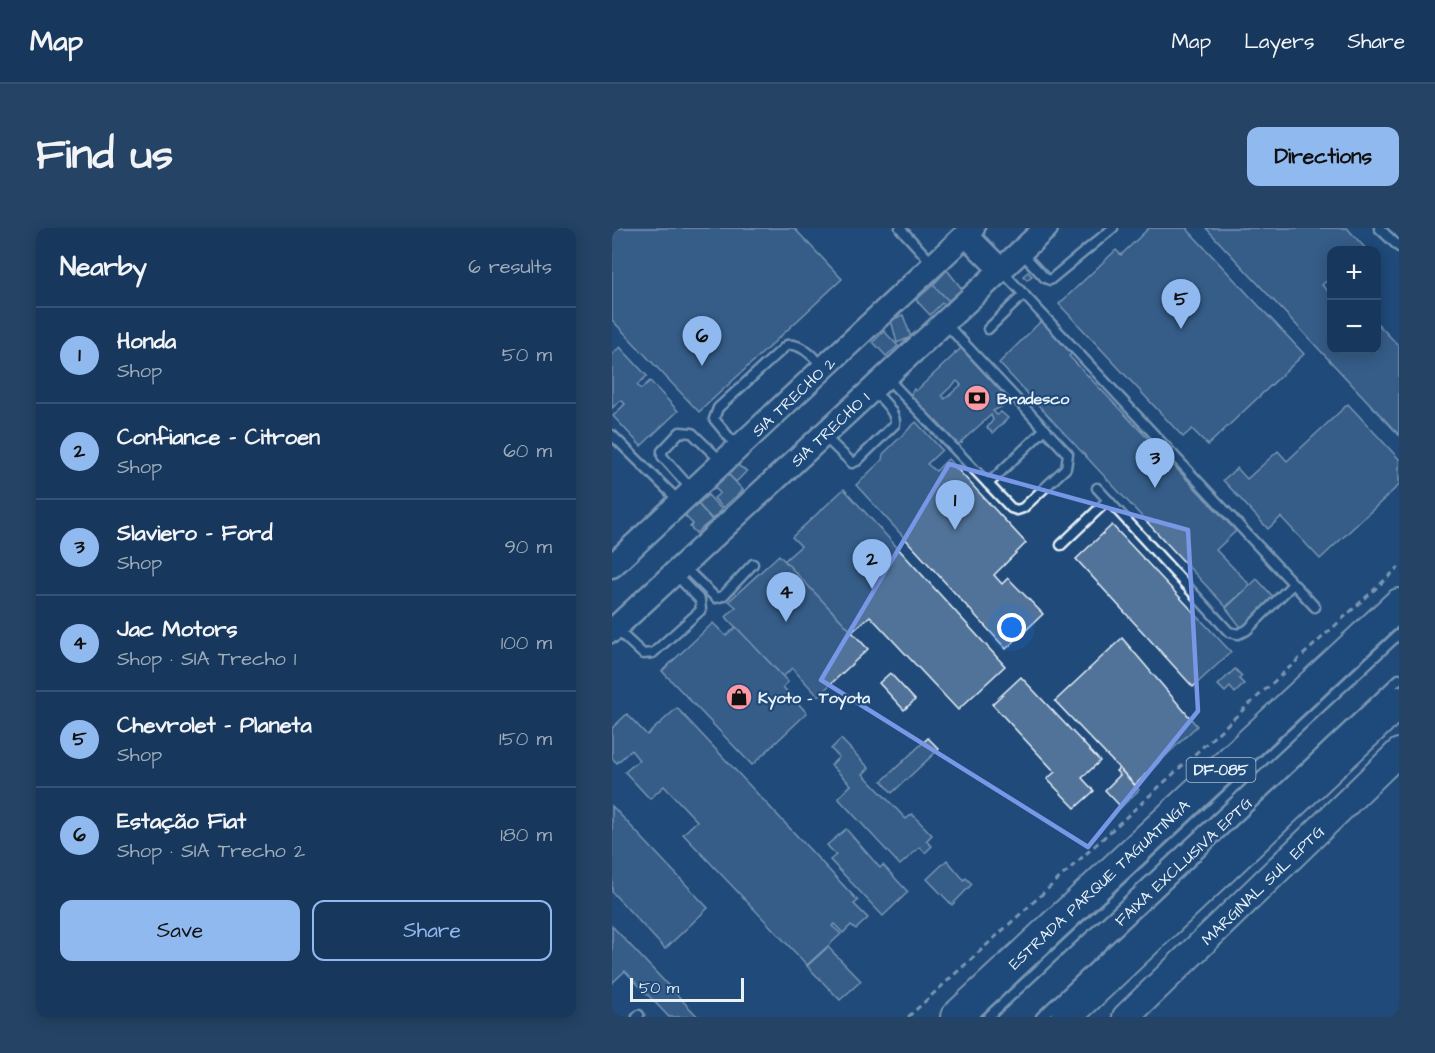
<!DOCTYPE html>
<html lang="en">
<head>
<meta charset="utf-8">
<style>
	body { margin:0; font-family:"Architects Daughter",sans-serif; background:#244365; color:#f1f3f6 }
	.controls { position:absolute; right:18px; top:18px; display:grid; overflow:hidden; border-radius:12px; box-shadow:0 3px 15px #0003 }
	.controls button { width:54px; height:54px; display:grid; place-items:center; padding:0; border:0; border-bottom:2px solid #365272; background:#17385c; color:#f1f3f6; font:30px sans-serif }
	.scale { position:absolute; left:18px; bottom:15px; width:114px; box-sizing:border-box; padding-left:6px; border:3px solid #e8f1f8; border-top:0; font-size:16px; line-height:21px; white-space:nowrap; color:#e8f1f8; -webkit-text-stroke:4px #1f4a7a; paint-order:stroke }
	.you { position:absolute; left:400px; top:400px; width:21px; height:21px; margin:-15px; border:4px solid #fff; border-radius:50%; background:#1a73e8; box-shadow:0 0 0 9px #1a73e833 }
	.badge { display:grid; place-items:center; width:39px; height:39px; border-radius:50%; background:#90b9f0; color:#111; font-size:20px; font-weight:700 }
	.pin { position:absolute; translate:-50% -50px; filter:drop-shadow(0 2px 3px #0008) }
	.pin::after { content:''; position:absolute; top:32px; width:21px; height:18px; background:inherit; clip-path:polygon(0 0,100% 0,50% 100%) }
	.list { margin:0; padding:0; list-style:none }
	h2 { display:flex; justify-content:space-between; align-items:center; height:78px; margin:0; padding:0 24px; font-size:26px }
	h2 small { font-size:20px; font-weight:400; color:#9eacbb }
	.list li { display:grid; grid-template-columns:39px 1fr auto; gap:18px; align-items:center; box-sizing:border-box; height:96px; padding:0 24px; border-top:2px solid #365272 }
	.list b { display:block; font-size:22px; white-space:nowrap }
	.list p { margin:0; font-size:20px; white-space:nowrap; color:#9eacbb }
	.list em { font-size:20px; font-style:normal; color:#9eacbb }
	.actions { display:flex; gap:12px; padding:18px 24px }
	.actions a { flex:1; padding:14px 0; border:2px solid #90b9f0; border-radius:12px; text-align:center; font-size:21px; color:#90b9f0 }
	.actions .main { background:#90b9f0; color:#111 }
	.map { position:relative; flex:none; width:787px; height:789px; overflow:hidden; border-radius:12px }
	header { display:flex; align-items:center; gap:36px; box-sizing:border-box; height:84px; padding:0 30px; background:#17385c; border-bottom:2px solid #365272 }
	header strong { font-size:28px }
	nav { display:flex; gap:33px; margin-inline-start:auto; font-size:21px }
	.intro { display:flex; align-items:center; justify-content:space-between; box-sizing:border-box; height:144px; padding:0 36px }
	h1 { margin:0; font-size:42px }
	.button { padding:15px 27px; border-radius:12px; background:#90b9f0; color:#111; font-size:21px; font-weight:700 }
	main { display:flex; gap:36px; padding:0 36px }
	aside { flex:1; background:#17385c; border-radius:12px; box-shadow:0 3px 15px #0003 }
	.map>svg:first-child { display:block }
</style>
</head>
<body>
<header>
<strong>Map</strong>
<nav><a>Map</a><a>Layers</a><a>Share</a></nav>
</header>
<div class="intro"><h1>Find us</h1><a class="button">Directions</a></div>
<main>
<aside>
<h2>Nearby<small>6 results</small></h2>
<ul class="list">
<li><span class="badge">1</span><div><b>Honda</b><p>Shop</p></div><em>50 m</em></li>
<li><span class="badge">2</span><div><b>Confiance - Citroen</b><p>Shop</p></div><em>60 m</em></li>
<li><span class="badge">3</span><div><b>Slaviero - Ford</b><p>Shop</p></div><em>90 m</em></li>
<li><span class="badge">4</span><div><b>Jac Motors</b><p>Shop · SIA Trecho 1</p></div><em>100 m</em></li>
<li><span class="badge">5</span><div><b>Chevrolet - Planeta</b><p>Shop</p></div><em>150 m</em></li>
<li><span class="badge">6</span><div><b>Estação Fiat</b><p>Shop · SIA Trecho 2</p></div><em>180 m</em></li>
</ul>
<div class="actions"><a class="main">Save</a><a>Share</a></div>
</aside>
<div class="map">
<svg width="787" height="789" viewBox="0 0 787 789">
	<rect width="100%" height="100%" fill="#1f4a7a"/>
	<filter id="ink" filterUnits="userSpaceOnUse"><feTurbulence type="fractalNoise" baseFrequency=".0167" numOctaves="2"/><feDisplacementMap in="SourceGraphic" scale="12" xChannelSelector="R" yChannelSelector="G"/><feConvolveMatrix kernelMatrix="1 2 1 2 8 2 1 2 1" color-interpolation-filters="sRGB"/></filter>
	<g filter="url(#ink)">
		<g fill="#517399" stroke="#e8f1f8" stroke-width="1.5" fill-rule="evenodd">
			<polygon points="3,0 182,0 230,51 87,184 0,92 0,3"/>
			<polygon points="537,0 577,0 575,1 692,126 596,217 580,201 571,209 447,76 504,22 509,27"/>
			<polygon points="594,0 735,0 755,22 720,22 720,48 710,57 720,67 720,122 764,122 764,94 787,118 787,207"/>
			<polygon points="335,42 350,61 336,73 321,57"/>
			<polygon points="416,44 420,48 415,52 411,48"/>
			<polygon points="321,57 337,73 333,77 330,75 318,87 304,72"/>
			<polygon points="291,87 299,109 285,115 279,92"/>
			<polygon points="429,93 460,125 457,128 624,303 604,322 638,357 614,379 387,135"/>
			<polygon points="272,103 286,118 274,128 261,114"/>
			<polygon points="8,119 35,148 25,157 29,161 38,153 66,183 29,218 1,188 13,176 9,172 0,180 0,126"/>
			<path d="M349 120 395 170 391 178 381 183 385 187 389 184 396 190 381 205 375 200 381 192 379 187 350 213V216L349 214 345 218 297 169 302 161 304 163 343 126V123L344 125ZM345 153 349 157 333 171 330 167Z"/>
			<polygon points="736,176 787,231 787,257 708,331 669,289 656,301 611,252 625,240 635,251 666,223 675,233"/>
			<polygon points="304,194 330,222 315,236 324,243 336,231 414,315 382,347 390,356 396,350 431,386 394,421 244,257 270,232 271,226"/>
			<polygon points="125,237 135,243 124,254 116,246"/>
			<polygon points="116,246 131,262 111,280 102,270 108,265 102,259"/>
			<polygon points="232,261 393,438 346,482 258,388 240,404 172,333 189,318 180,309"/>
			<polygon points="96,267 110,282 100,291 86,276"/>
			<polygon points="86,276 100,292 84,305 78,299 81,296 73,288"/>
			<polygon points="500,297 619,424 581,459 464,331"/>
			<polygon points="167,327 256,421 206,468 180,440 171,449 114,389 124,379 117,373"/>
			<polygon points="645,351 664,372 631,402 614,380"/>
			<polygon points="101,395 114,408 124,399 176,454 171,459 195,485 140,537 50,443"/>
			<polygon points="510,410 585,498 523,557 443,473"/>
			<polygon points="623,441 630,448 627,451 632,456 623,465 618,459 613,464 606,457"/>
			<polygon points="278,445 303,472 292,482 267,455"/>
			<polygon points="409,449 488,533 470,550 482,563 463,580 435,551 443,544 380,476"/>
			<polygon points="65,480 246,673 242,676 256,690 244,701 239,697 231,705 222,696 220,698 229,706 195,737 71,606 85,593 52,558 38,571 13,544 27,532 19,522 5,535 0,530 0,500 15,486 35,507"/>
			<polygon points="316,510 327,521 280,565 270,553"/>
			<polygon points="229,511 257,540 251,546 294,591 300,586 320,607 314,613 320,618 313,625 308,619 288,637 226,570 239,557 219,537 227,529 219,521"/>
			<polygon points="507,540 527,562 509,579 493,562 508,547 504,543"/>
			<polygon points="0,578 96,680 53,721 0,664"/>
			<polygon points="234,601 268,640 271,637 296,664 271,688 218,632 224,627 215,617"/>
			<polygon points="335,632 352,652 354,650 360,656 340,677 315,651"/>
			<polygon points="0,698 86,789 57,789 13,743 0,755"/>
			<polygon points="216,719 249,753 228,772 195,738"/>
		</g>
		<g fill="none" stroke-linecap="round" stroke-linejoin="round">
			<defs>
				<g id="lane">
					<polyline points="288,0 320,35"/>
					<polyline points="767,0 787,19"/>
					<polyline points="409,24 433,50 438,52 501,0"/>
					<polyline points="390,43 703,379"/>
					<polyline points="376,101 412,66"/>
					<polyline points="275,150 399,280 405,282 411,280 454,240 456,226 333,95"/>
					<polyline points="0,207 68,274"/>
					<path d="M212 208 240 235 245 233 283 196C284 183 270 172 261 162"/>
					<path d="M126 220 102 191 106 180 175 117C190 115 202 130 212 139"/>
					<polyline points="376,256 433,201"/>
					<polyline points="485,260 617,404 626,406 635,402 681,356"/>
					<polyline points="80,262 50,228 50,223 68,204 80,205 110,234"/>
					<polyline points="449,317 496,272"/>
					<polyline points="71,338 104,370 111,368 141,336"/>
					<polyline points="3,400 31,426 41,425 89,382 88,372 64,347"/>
					<polyline points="25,789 27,787"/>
					<polyline points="376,789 787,406"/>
					<polyline points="429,789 787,451"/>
				</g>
				<g id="secondary">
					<polyline points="354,7 389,42"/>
					<path id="s1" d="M0 338 361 0"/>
					<path id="s2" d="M0 403 434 0"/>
				</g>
				<g id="primary">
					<path id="s3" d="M514 789 787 524"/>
				</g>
				<g id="highway">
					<path id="s4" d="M344 789 787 376"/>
					<polyline points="454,789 787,474"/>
				</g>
			</defs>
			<use href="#lane" stroke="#e8f1f8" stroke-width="13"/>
			<use href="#secondary" stroke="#e8f1f8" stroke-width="27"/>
			<use href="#primary" stroke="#e8f1f8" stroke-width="30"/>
			<use href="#highway" stroke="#e8f1f8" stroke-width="34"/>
			<polyline stroke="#e8f1f8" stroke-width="3" stroke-dasharray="6 4.5" stroke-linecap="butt" points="296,789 787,339"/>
			<use href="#lane" stroke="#1f4a7a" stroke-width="8"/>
			<use href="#secondary" stroke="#1f4a7a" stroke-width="22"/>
			<use href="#primary" stroke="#1f4a7a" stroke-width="26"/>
			<use href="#highway" stroke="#1f4a7a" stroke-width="30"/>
		</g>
	</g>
	<path d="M0 0H787V789H0ZM337 236 576 302 586 483 476 619 209 452Z" fill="#1f4a7a" fill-opacity=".55" fill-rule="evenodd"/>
	<path fill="none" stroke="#7897e6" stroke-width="4.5" stroke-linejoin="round" d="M337 236 576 302 586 483 476 619 209 452Z"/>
	<defs>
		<symbol id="bank-disc" viewBox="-11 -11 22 22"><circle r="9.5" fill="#ff9aa2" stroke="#1f4a7a"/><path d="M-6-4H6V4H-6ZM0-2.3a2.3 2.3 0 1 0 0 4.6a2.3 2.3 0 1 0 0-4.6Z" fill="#111"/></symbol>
		<symbol id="shop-disc" viewBox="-11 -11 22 22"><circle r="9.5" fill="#ff9aa2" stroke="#1f4a7a"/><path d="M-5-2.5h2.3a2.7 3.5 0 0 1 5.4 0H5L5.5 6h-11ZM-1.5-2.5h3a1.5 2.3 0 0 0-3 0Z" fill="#111"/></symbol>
	</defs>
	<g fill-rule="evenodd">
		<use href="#bank-disc" x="350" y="155" width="30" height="30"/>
		<use href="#shop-disc" x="112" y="454" width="30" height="30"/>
	</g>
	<g text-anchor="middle" stroke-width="4.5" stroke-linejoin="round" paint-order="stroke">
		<rect fill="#1f4a7a" stroke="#acbfd2" stroke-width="1.5" x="574.5" y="530" width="69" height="24" rx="4.5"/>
		<g font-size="15" font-weight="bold" fill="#e8f1f8">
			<text x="609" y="547">DF-085</text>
		</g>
		<g font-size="16" fill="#e8f1f8" stroke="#1f4a7a">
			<text dy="6" stroke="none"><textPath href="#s1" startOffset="248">SIA TRECHO 2</textPath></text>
			<text dy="6" stroke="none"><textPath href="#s2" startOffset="297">SIA TRECHO 1</textPath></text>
			<text transform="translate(571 633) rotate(-43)" y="6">FAIXA EXCLUSIVA EPTG</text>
			<text dy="6" stroke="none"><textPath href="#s4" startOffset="195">ESTRADA PARQUE TAGUATINGA</textPath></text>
			<text dy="6" stroke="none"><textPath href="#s3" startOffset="190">MARGINAL SUL EPTG</textPath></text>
		</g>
		<g font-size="16" font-weight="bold" fill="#e8f1f8" stroke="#1f4a7a" text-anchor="start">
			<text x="385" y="176">Bradesco</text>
			<text x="146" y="475">Kyoto - Toyota</text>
		</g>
	</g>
</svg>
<div class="controls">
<button>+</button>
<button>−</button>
</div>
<div class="scale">50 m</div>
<div class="you"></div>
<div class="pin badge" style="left:343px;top:302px">1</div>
<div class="pin badge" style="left:260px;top:361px">2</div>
<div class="pin badge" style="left:543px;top:260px">3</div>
<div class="pin badge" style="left:174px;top:394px">4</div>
<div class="pin badge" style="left:569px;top:101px">5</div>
<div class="pin badge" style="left:90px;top:138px">6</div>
</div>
</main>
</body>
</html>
